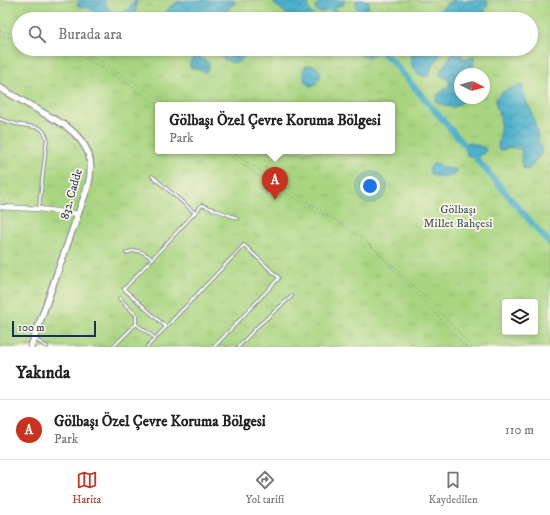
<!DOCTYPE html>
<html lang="tr">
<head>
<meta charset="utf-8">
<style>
	body { margin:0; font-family:"IM FELL DW Pica",serif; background:#f6f6f6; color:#222 }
	.controls { position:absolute; right:12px; bottom:12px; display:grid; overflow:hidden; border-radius:4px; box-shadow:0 2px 6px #0003 }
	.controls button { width:36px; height:36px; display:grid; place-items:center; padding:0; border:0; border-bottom:1px solid #e0e0e0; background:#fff; color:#222; font:20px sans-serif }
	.compass { position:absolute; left:454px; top:68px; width:36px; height:36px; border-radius:50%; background:#fff; box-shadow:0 2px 6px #0003; rotate:95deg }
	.scale { position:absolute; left:12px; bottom:10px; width:84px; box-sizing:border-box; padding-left:4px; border:2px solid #1b2f5e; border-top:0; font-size:11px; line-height:14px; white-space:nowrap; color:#1b2f5e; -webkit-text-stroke:3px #fcf5e5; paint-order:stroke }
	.you { position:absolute; left:370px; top:186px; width:14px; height:14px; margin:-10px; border:3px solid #fff; border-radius:50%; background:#1a73e8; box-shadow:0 0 0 6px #1a73e833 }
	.badge { display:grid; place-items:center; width:26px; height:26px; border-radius:50%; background:#c8321e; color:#fff; font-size:13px; font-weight:700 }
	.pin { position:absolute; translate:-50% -33px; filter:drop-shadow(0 1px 2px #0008) }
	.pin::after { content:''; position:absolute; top:21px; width:14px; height:12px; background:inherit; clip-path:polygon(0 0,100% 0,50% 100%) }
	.popup { position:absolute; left:155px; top:102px; width:240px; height:52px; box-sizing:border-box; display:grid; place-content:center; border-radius:4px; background:#fff; filter:drop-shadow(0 1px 3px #0005); font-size:13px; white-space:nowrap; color:#767676 }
	.popup b { font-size:15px; color:#222 }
	.popup::after { content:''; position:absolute; left:50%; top:100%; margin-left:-8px; border:8px solid transparent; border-top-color:#fff }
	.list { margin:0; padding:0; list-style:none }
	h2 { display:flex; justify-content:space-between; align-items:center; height:52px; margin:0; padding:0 16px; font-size:17px }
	h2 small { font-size:13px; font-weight:400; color:#767676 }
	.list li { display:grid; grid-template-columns:26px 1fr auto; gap:12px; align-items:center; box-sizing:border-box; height:60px; padding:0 16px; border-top:1px solid #e0e0e0 }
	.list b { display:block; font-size:15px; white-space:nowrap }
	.list p { margin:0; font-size:13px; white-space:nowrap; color:#767676 }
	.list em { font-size:13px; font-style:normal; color:#767676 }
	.icon { flex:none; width:22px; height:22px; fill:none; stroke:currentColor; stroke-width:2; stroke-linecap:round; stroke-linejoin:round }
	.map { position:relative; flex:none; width:550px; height:347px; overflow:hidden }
	.search { position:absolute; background:#fff; box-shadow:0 2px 6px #0003; left:12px; right:12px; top:12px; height:44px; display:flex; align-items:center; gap:10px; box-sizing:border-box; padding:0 14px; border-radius:22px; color:#767676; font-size:15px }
	.sheet { height:112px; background:#fff }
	nav { display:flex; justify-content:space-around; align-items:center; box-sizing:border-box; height:56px; border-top:1px solid #e0e0e0; background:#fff; font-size:11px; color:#767676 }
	nav a { display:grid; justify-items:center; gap:2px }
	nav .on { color:#c8321e }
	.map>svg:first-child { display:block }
</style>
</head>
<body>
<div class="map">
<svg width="550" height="347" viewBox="0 0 550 347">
	<defs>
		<pattern id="park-tufts" width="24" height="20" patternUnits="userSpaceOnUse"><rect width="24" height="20" fill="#a9d581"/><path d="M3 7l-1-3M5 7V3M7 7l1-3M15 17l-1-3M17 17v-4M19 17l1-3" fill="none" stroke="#91b772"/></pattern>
		<pattern id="water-waves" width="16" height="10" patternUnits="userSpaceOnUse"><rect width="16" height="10" fill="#4db1cc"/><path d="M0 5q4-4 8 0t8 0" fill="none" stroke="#3f90a9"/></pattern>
	</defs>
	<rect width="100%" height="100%" fill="#fcf5e5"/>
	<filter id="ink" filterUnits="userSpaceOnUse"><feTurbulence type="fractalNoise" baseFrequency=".025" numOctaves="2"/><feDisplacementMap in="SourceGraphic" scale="8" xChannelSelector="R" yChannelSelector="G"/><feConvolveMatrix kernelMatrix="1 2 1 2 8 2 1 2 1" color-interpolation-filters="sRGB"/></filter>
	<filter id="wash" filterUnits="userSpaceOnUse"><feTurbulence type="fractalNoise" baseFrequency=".012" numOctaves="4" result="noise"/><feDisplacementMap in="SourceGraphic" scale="16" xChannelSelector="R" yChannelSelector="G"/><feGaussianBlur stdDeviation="0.9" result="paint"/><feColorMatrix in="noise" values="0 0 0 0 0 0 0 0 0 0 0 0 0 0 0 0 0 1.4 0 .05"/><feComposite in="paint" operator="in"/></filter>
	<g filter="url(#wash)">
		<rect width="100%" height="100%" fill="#f5e6cb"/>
		<path fill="url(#park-tufts)" stroke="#628270" fill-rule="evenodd" d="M0 0H550V347H0ZM19 19H531V49H19ZM460 74H484V98H460ZM158 105H392V151H158ZM505 302H535V332H505Z"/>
		<g fill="url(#water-waves)" stroke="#347095">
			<path d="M79 0H105C106 7 112 14 120 14L129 8 135 0H137L135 14 131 19H111L106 16 101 18C95 16 93 11 90 9 86 7 81 8 77 5Z"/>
			<polygon points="188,0 234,0 235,4 231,5 227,12 229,19 225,19 218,11 211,18 205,19 161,19 170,7 178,2"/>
			<path d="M276 0H310L308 7C311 17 318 17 326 19H290C285 10 279 9 273 3Z"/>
			<path d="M328 0H344V4L322 12H318L315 10C315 1 323 2 328 0Z"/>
			<polygon points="357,0 366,0 369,2 367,16 358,13 356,6"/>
			<polygon points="454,0 487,0 488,3 485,9 485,15 487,18 494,17 499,19 442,19 439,11 447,3"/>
			<polygon points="397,13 404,16 408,15 421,19 382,19 389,14"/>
			<polygon points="341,14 361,17 362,19 342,19 340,16"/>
			<path d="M222 49H251C243 56 241 67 228 61 224 59 222 58 220 55Z"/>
			<polygon points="367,49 374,49 375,52 374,55 367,57 359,55 361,51"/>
			<path d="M410 49H442C439 59 430 66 429 76L425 77C412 72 410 63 410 49Z"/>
			<path d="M453 49H483L478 53 469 51 461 54 462 57 467 59 475 57C474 63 472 70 468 74H460V98H468L453 108 436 102 437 95 443 91 450 85 448 79 440 75 441 70 453 52Z"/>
			<path d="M197 56 209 63V67L206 72 190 67C189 61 192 59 197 56Z"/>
			<polygon points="310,65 316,67 320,71 320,78 313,86 309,86 304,80 305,76 302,71 305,67"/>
			<path d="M519 85H522L526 101 531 110 538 135V142L541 144V154L528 170 523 168 521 161 522 151C514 144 507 150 499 150 497 144 499 142 500 136 500 130 501 122 500 117 498 109 491 102 500 94 505 89 513 89 519 85Z"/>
			<path d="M466 143C473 142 478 146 485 148L486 151 484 154 473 157 467 155 465 147Z"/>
			<path d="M434 163 438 164 442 168 455 169 456 170V173C449 178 440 178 431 175L429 170 431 166Z"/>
		</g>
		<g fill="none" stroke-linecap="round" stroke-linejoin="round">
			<g stroke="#4db1cc" stroke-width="6">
				<polyline points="322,0 343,19"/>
				<polyline points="378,49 392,61 550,244"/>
			</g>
		</g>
	</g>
	<g filter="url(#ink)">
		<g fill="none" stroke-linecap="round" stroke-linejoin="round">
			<defs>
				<g id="service">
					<polyline points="0,119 16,124 40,128 44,132 47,138 39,208"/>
					<polyline points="152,176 195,213"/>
					<path d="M126 253C138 248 143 252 153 259"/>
					<polyline points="119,298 136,315 136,324 155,338"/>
					<polyline points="166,327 124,289 202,205 237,218"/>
					<polyline points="35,339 47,347"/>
					<polyline points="113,347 136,324"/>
					<polyline points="147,347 244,245 279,278 214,347"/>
					<polyline points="238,347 258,326 292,296"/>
				</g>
				<polyline id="minor" points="0,207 39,209 78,214"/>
				<path id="tertiary" d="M0 88 66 126C88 143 95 159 88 186L31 347"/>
			</defs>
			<use href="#service" stroke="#888a94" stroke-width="4"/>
			<use href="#minor" stroke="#888a94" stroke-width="6"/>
			<use href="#tertiary" stroke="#888a94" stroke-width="8"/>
			<g stroke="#888a94" stroke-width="1" stroke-dasharray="1 3" stroke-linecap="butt">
				<polyline points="0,31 19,34"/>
				<polyline points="0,36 19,39"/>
				<polyline points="67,49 87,59 128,84 158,105"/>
				<polyline points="81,49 148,91 166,105"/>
				<polyline points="221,151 306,206 319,213 328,215"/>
				<polyline points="230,151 364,239 411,283 444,316 472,347"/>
				<polyline points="369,244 436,314 466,347"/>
			</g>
			<use href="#service" stroke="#fff" stroke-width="2"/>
			<use href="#minor" stroke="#fff" stroke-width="4.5"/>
			<use href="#tertiary" stroke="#fff" stroke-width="5.5"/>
		</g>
	</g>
	<g text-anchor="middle" stroke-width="3.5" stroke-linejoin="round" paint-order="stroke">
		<g font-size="12" fill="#1b2f5e" stroke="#fcf5e5">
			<text transform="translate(71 194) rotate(-74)" y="4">832. Cadde</text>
		</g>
		<g font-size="12" fill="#3e5867" stroke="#fcf5e5">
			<text x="458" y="213">Gölbaşı<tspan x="458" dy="14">Millet Bahçesi</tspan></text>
		</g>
	</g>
</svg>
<div class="controls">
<button><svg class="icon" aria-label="layers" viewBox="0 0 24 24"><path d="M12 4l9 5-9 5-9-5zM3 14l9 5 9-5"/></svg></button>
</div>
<svg class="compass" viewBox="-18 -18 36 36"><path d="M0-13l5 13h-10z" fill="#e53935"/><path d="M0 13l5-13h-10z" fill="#767676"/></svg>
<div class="scale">100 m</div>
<div class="you"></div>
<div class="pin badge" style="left:275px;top:200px">A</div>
<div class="popup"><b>Gölbaşı Özel Çevre Koruma Bölgesi</b>Park</div>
<div class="search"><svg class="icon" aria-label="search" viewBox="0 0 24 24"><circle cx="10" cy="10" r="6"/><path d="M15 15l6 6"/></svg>Burada ara</div>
</div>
<section class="sheet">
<h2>Yakında<small></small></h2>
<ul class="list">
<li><span class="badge">A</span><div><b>Gölbaşı Özel Çevre Koruma Bölgesi</b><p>Park</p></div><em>110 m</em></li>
</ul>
</section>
<nav>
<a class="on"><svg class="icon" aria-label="map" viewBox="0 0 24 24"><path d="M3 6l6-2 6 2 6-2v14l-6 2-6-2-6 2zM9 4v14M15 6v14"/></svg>Harita</a>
<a><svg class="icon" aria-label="directions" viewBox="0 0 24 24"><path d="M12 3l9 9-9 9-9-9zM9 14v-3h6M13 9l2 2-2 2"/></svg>Yol tarifi</a>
<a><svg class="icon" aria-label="saved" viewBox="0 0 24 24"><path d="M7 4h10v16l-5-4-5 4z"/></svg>Kaydedilen</a>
</nav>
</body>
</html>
